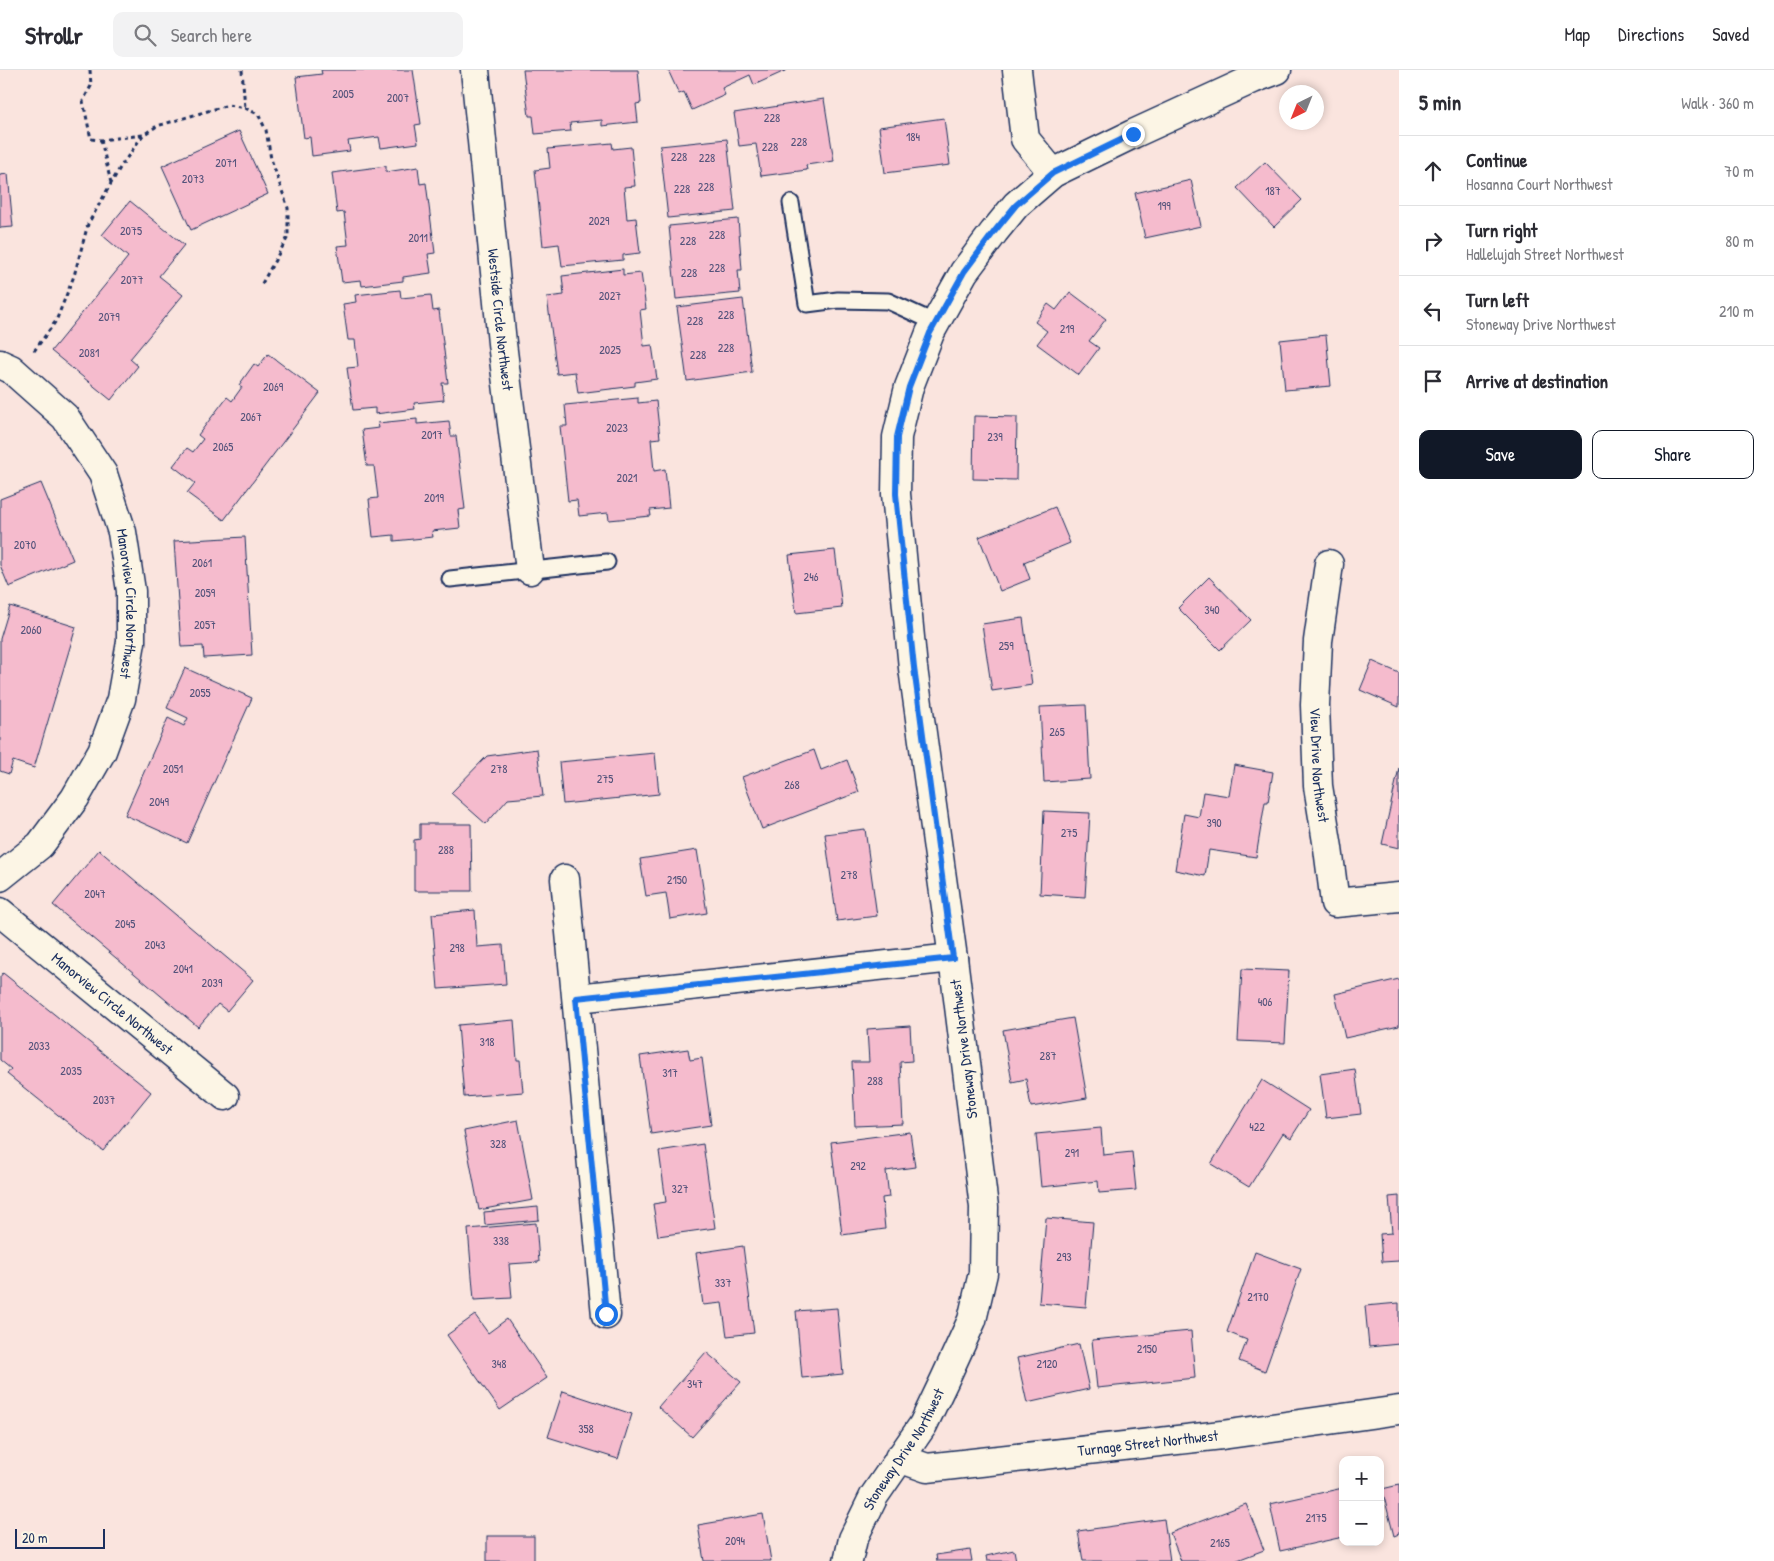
<!DOCTYPE html>
<html lang="en">
<head>
<meta charset="utf-8">
<style>
	body { margin:0; font-family:"Patrick Hand",sans-serif; background:#f2f2f3; color:#2b2b33 }
	.controls { position:absolute; right:15px; bottom:15px; display:grid; overflow:hidden; border-radius:10px; box-shadow:0 2px 8px #0003 }
	.controls button { width:45px; height:45px; display:grid; place-items:center; padding:0; border:0; border-bottom:1px solid #e1e1e2; background:#fff; color:#2b2b33; font:25px sans-serif }
	.compass { position:absolute; left:1279px; top:15px; width:45px; height:45px; border-radius:50%; background:#fff; box-shadow:0 2px 8px #0003; rotate:223deg }
	.scale { position:absolute; left:15px; bottom:12px; width:90px; box-sizing:border-box; padding-left:5px; border:2px solid #1b2f5e; border-top:0; font-size:14px; line-height:18px; white-space:nowrap; color:#1b2f5e; -webkit-text-stroke:4px #fcf5e5; paint-order:stroke }
	.stop { position:absolute; width:15px; height:15px; margin:-11px; border:4px solid #1a73e8; border-radius:50%; background:#fff }
	.stop.end { background:#1a73e8; border-color:#fff; box-shadow:0 1px 5px #0008 }
	.list { margin:0; padding:0; list-style:none }
	h2 { display:flex; justify-content:space-between; align-items:center; height:65px; margin:0; padding:0 20px; font-size:21px }
	h2 small { font-size:16px; font-weight:400; color:#7c7c81 }
	.list li { display:grid; grid-template-columns:32px 1fr auto; gap:15px; align-items:center; box-sizing:border-box; height:70px; padding:0 20px; border-top:1px solid #e1e1e2 }
	.list b { display:block; font-size:19px; white-space:nowrap }
	.list p { margin:0; font-size:16px; white-space:nowrap; color:#7c7c81 }
	.list em { font-size:16px; font-style:normal; color:#7c7c81 }
	.actions { display:flex; gap:10px; padding:15px 20px }
	.actions a { flex:1; padding:11px 0; border:1px solid #111827; border-radius:10px; text-align:center; font-size:18px; color:#111827 }
	.actions .main { background:#111827; color:#fff }
	.icon { flex:none; width:28px; height:28px; fill:none; stroke:currentColor; stroke-width:2; stroke-linecap:round; stroke-linejoin:round }
	.map { position:relative; flex:none; width:1399px; height:1491px; overflow:hidden }
	header { display:flex; align-items:center; gap:30px; box-sizing:border-box; height:70px; padding:0 25px; background:#fff; border-bottom:1px solid #e1e1e2 }
	header strong { font-size:24px }
	nav { display:flex; gap:28px; margin-inline-start:auto; font-size:18px }
	.search { width:350px; height:45px; background:#f2f2f3; display:flex; align-items:center; gap:12px; box-sizing:border-box; padding:0 18px; border-radius:10px; color:#7c7c81; font-size:19px }
	main { display:flex }
	aside { flex:1; background:#fff }
	.map>svg:first-child { display:block }
</style>
</head>
<body>
<header>
<strong>Strollr</strong>
<div class="search"><svg class="icon" aria-label="search" viewBox="0 0 24 24"><circle cx="10" cy="10" r="6"/><path d="M15 15l6 6"/></svg>Search here</div>
<nav><a>Map</a><a>Directions</a><a>Saved</a></nav>
</header>
<main>
<div class="map">
<svg width="1399" height="1491" viewBox="0 0 1399 1491">
	<rect width="100%" height="100%" fill="#fae4de"/>
	<filter id="ink" filterUnits="userSpaceOnUse"><feTurbulence type="fractalNoise" baseFrequency=".02" numOctaves="2"/><feDisplacementMap in="SourceGraphic" scale="10" xChannelSelector="R" yChannelSelector="G"/><feConvolveMatrix kernelMatrix="1 2 1 2 8 2 1 2 1" color-interpolation-filters="sRGB"/></filter>
	<g filter="url(#ink)">
		<g fill="#f5bbcd" stroke="#1b2f5e">
			<polygon points="321,0 413,0 421,54 415,55 418,73 381,78 379,67 348,71 350,81 312,86 310,67 304,68 296,7 322,4"/>
			<polygon points="523,0 638,0 641,33 636,34 638,52 602,56 602,50 570,53 571,61 535,64 533,46 529,46"/>
			<polygon points="668,0 787,0 754,15 750,5 722,18 725,25 692,40 684,22 679,24"/>
			<polygon points="824,29 834,91 806,95 807,100 761,106 756,74 739,76 734,43"/>
			<polygon points="944,48 950,95 885,103 879,57"/>
			<polygon points="239,61 268,124 191,160 162,96"/>
			<polygon points="727,69 735,141 668,148 660,76"/>
			<polygon points="612,73 613,79 631,77 635,116 624,117 627,149 636,148 640,183 623,185 623,190 562,196 559,174 543,176 535,100 550,98 548,79"/>
			<polygon points="1265,92 1302,130 1274,157 1237,118"/>
			<polygon points="386,96 386,102 418,97 420,114 426,113 435,183 428,184 431,203 403,207 403,211 362,216 361,210 342,212 337,176 348,175 344,142 337,143 332,103"/>
			<polygon points="8,104 13,157 0,158 0,105"/>
			<polygon points="1191,110 1201,156 1145,168 1135,123"/>
			<polygon points="130,131 184,175 159,206 183,225 130,289 138,296 111,330 51,281 128,187 102,165"/>
			<polygon points="738,149 742,200 738,200 740,223 676,229 669,156"/>
			<polygon points="623,199 623,205 641,203 646,239 640,240 644,276 652,275 657,309 635,312 635,316 578,323 575,302 557,304 547,227 564,225 562,206"/>
			<polygon points="400,220 401,228 431,225 433,241 439,240 448,313 442,313 444,330 414,333 415,339 375,344 375,338 353,340 347,298 358,297 355,270 348,270 343,234 356,232 355,225"/>
			<polygon points="1070,222 1106,249 1089,271 1099,278 1079,305 1037,274 1047,261 1035,252 1048,234 1056,240"/>
			<polygon points="743,229 752,302 687,311 677,237"/>
			<polygon points="1326,265 1331,316 1285,320 1280,270"/>
			<polygon points="268,284 320,323 224,450 187,423 195,413 173,396 187,378 193,382 203,369 198,365 227,327 232,331 242,317 239,315 254,294 258,297"/>
			<polygon points="638,328 638,333 656,331 660,368 651,369 654,401 665,399 669,438 650,440 651,446 609,450 608,443 579,446 577,430 568,431 560,356 567,356 565,335"/>
			<polygon points="974,346 1017,347 1016,410 973,409"/>
			<polygon points="417,349 417,354 449,351 451,366 456,366 465,439 458,440 460,458 432,461 433,467 394,471 394,465 373,467 369,429 378,428 374,396 367,396 362,360 379,358 378,353"/>
			<polygon points="41,413 73,490 9,517 0,495 0,429"/>
			<polygon points="1055,437 1070,473 1024,492 1030,509 1000,521 979,467"/>
			<polygon points="245,467 252,585 204,588 203,576 181,577 174,471"/>
			<polygon points="835,480 842,538 796,543 789,485"/>
			<polygon points="1209,507 1251,550 1220,580 1178,538"/>
			<polygon points="10,536 76,557 34,698 13,691 9,704 0,701 0,569"/>
			<polygon points="1023,548 1032,615 992,621 982,554"/>
			<polygon points="1372,591 1399,603 1399,637 1360,620"/>
			<polygon points="185,598 252,628 187,773 125,745 168,648 184,656 188,648 167,638"/>
			<polygon points="1086,635 1090,709 1044,712 1040,637"/>
			<polygon points="537,679 543,726 508,729 486,754 451,723 487,686"/>
			<polygon points="814,680 821,700 847,690 859,722 762,759 742,707"/>
			<polygon points="655,683 659,724 563,734 559,692"/>
			<polygon points="1234,695 1273,702 1268,732 1265,732 1256,787 1209,780 1205,806 1175,800 1184,744 1199,747 1203,722 1229,726"/>
			<polygon points="1399,698 1399,778 1382,774"/>
			<polygon points="1044,741 1090,743 1085,827 1040,824"/>
			<polygon points="420,754 471,754 472,821 414,821 414,770 420,769"/>
			<polygon points="865,759 877,846 837,851 825,764"/>
			<polygon points="99,780 253,910 227,941 218,934 198,957 53,835"/>
			<polygon points="697,780 707,843 670,849 666,823 646,826 640,789"/>
			<polygon points="475,840 477,877 503,875 506,914 438,919 432,844"/>
			<polygon points="1242,899 1289,901 1285,973 1238,971"/>
			<polygon points="3,903 151,1022 103,1081 7,1004 11,999 0,990 0,907"/>
			<polygon points="1399,909 1399,956 1345,968 1335,924"/>
			<polygon points="1073,948 1087,1028 1031,1037 1026,1009 1012,1012 1003,960"/>
			<polygon points="514,950 517,990 520,990 523,1022 464,1027 458,955"/>
			<polygon points="910,956 912,991 900,992 903,1054 855,1056 852,992 869,992 867,959"/>
			<polygon points="688,979 690,990 702,988 711,1055 651,1064 640,986"/>
			<polygon points="1355,999 1361,1044 1326,1048 1320,1004"/>
			<polygon points="1262,1010 1309,1040 1291,1068 1283,1063 1249,1117 1211,1094"/>
			<polygon points="518,1050 533,1130 479,1140 464,1061"/>
			<polygon points="1101,1058 1103,1085 1132,1082 1136,1120 1099,1123 1098,1111 1041,1117 1036,1064"/>
			<polygon points="910,1062 915,1097 886,1101 889,1127 882,1128 885,1159 842,1165 831,1072"/>
			<polygon points="703,1074 715,1158 658,1166 653,1134 666,1132 659,1081"/>
			<polygon points="1399,1126 1399,1191 1382,1192 1380,1164 1392,1163 1389,1127"/>
			<polygon points="538,1137 539,1150 485,1155 484,1142"/>
			<polygon points="1046,1148 1093,1152 1086,1237 1039,1233"/>
			<polygon points="536,1153 539,1192 509,1194 512,1228 474,1230 468,1159"/>
			<polygon points="743,1176 754,1263 727,1266 722,1233 703,1235 696,1183"/>
			<polygon points="1255,1182 1301,1199 1265,1301 1239,1291 1247,1270 1227,1262"/>
			<polygon points="1399,1233 1399,1274 1369,1277 1365,1236"/>
			<polygon points="837,1238 843,1304 802,1308 796,1241"/>
			<polygon points="475,1245 488,1263 507,1249 547,1308 500,1340 447,1265"/>
			<polygon points="1191,1261 1195,1308 1097,1318 1092,1270"/>
			<polygon points="1079,1274 1089,1319 1027,1333 1017,1288"/>
			<polygon points="706,1282 741,1312 692,1367 658,1337"/>
			<polygon points="563,1321 632,1344 618,1389 548,1367"/>
			<polygon points="1399,1415 1399,1464 1394,1466 1382,1419"/>
			<polygon points="1343,1418 1343,1467 1280,1481 1270,1434"/>
			<polygon points="1246,1434 1264,1480 1235,1491 1181,1491 1170,1463"/>
			<polygon points="763,1444 771,1491 704,1491 698,1455"/>
			<polygon points="1164,1449 1170,1491 1083,1491 1078,1461"/>
			<rect x="487" y="1466" width="47" height="25"/>
			<polygon points="970,1480 972,1491 937,1491 936,1485"/>
			<polygon points="1014,1480 1016,1491 987,1491 986,1486"/>
		</g>
		<g fill="none" stroke-linecap="round" stroke-linejoin="round">
			<defs>
				<g id="lane">
					<polyline points="791,133 807,234 838,230 888,231 936,253"/>
					<polyline points="450,509 607,492"/>
				</g>
				<g id="street">
					<path id="s1" d="M475 0 502 273 530 500"/>
					<polyline points="1017,0 1025,69 1053,103"/>
					<path id="s2" d="M0 294 11 299 65 347 103 404 122 462 131 521V572L121 629 102 681 75 728 40 775 0 807"/>
					<path id="s3" d="M1329 494 1318 571 1315 635 1318 716 1328 778 1335 833 1399 827"/>
					<polyline points="565,809 606,1245"/>
					<path id="s4" d="M0 842 225 1026"/>
					<polyline points="577,928 953,888"/>
					<path id="s5" d="M899 1388 927 1398 1222 1365 1399 1340"/>
				</g>
				<g id="secondary">
					<path id="s6" d="M848 1491 853 1469 874 1426 923 1355 945 1309 972 1250 983 1203 984 1137 953 888 913 598 896 424 897 367 909 317 930 263 964 202 994 162 1016 135 1053 103 1133 64 1253 9 1277 0"/>
				</g>
			</defs>
			<use href="#lane" stroke="#1b2f5e" stroke-width="19"/>
			<use href="#street" stroke="#1b2f5e" stroke-width="31"/>
			<use href="#secondary" stroke="#1b2f5e" stroke-width="31"/>
			<g stroke="#1b2f5e" stroke-width="3" stroke-dasharray="4 4" stroke-linecap="butt">
				<polyline points="90,0 91,16 83,31 91,69 101,70 143,65"/>
				<polyline points="242,0 245,38"/>
				<polyline points="101,70 111,113"/>
				<polyline points="34,281 56,251 74,206 88,154 121,96 143,65 157,56 228,35 245,38 258,44 266,60 271,89 288,138 288,167 260,217"/>
			</g>
			<use href="#lane" stroke="#fcf5e5" stroke-width="15"/>
			<use href="#street" stroke="#fcf5e5" stroke-width="28"/>
			<use href="#secondary" stroke="#fcf5e5" stroke-width="28"/>
		</g>
	</g>
	<g fill="none" stroke-linecap="round" stroke-linejoin="round" filter="url(#ink)">
		<polyline stroke="#1a73e8" stroke-width="6" points="606,1244 576,928 953,888 914,598 896,424 897,367 909,317 930,263 964,202 994,162 1016,135 1053,103 1133,64"/>
	</g>
	<g text-anchor="middle" stroke-width="4" stroke-linejoin="round" paint-order="stroke">
		<g font-size="12" fill="#52527a">
			<text x="343" y="28">2005</text>
			<text x="398" y="32">2007</text>
			<text x="772" y="52">228</text>
			<text x="913" y="71">184</text>
			<text x="799" y="76">228</text>
			<text x="770" y="81">228</text>
			<text x="679" y="91">228</text>
			<text x="707" y="92">228</text>
			<text x="226" y="97">2071</text>
			<text x="193" y="113">2073</text>
			<text x="706" y="121">228</text>
			<text x="682" y="123">228</text>
			<text x="1273" y="125">187</text>
			<text x="1164" y="140">199</text>
			<text x="599" y="155">2029</text>
			<text x="131" y="165">2075</text>
			<text x="717" y="169">228</text>
			<text x="418" y="172">2011</text>
			<text x="688" y="175">228</text>
			<text x="717" y="202">228</text>
			<text x="689" y="207">228</text>
			<text x="132" y="214">2077</text>
			<text x="610" y="230">2027</text>
			<text x="726" y="249">228</text>
			<text x="109" y="251">2079</text>
			<text x="695" y="255">228</text>
			<text x="1067" y="263">219</text>
			<text x="726" y="282">228</text>
			<text x="610" y="284">2025</text>
			<text x="89" y="287">2081</text>
			<text x="698" y="289">228</text>
			<text x="273" y="321">2069</text>
			<text x="251" y="351">2067</text>
			<text x="617" y="362">2023</text>
			<text x="432" y="369">2017</text>
			<text x="995" y="371">239</text>
			<text x="223" y="381">2065</text>
			<text x="627" y="412">2021</text>
			<text x="434" y="432">2019</text>
			<text x="25" y="479">2070</text>
			<text x="202" y="497">2061</text>
			<text x="811" y="511">246</text>
			<text x="205" y="527">2059</text>
			<text x="1212" y="544">340</text>
			<text x="205" y="559">2057</text>
			<text x="31" y="564">2060</text>
			<text x="1006" y="580">259</text>
			<text x="200" y="627">2055</text>
			<text x="1057" y="666">265</text>
			<text x="173" y="703">2051</text>
			<text x="499" y="703">278</text>
			<text x="605" y="713">275</text>
			<text x="792" y="719">268</text>
			<text x="159" y="736">2049</text>
			<text x="1214" y="757">390</text>
			<text x="1069" y="767">275</text>
			<text x="446" y="784">288</text>
			<text x="849" y="809">278</text>
			<text x="677" y="814">2150</text>
			<text x="95" y="828">2047</text>
			<text x="125" y="858">2045</text>
			<text x="155" y="879">2043</text>
			<text x="457" y="882">298</text>
			<text x="183" y="903">2041</text>
			<text x="212" y="917">2039</text>
			<text x="1265" y="936">406</text>
			<text x="487" y="976">318</text>
			<text x="39" y="980">2033</text>
			<text x="1048" y="990">287</text>
			<text x="71" y="1005">2035</text>
			<text x="670" y="1007">317</text>
			<text x="875" y="1015">288</text>
			<text x="104" y="1034">2037</text>
			<text x="1257" y="1061">422</text>
			<text x="498" y="1078">328</text>
			<text x="1072" y="1087">291</text>
			<text x="858" y="1100">292</text>
			<text x="680" y="1123">327</text>
			<text x="501" y="1175">338</text>
			<text x="1064" y="1191">293</text>
			<text x="723" y="1217">337</text>
			<text x="1258" y="1231">2170</text>
			<text x="1147" y="1283">2150</text>
			<text x="499" y="1298">348</text>
			<text x="1047" y="1298">2120</text>
			<text x="695" y="1318">347</text>
			<text x="586" y="1363">358</text>
			<text x="1316" y="1452">2175</text>
			<text x="735" y="1475">2094</text>
			<text x="1220" y="1477">2165</text>
		</g>
		<g font-size="15" fill="#1b2f5e" stroke="#fcf5e5">
			<text dy="5" stroke="none"><textPath href="#s1" startOffset="251">Westside Circle Northwest</textPath></text>
			<text dy="5" stroke="none"><textPath href="#s2" startOffset="286">Manorview Circle Northwest</textPath></text>
			<text dy="5" stroke="none"><textPath href="#s3" startOffset="202">View Drive Northwest</textPath></text>
			<text dy="5" stroke="none"><textPath href="#s4" startOffset="145">Manorview Circle Northwest</textPath></text>
			<text transform="translate(964 979) rotate(-97)" y="5">Stoneway Drive Northwest</text>
			<text dy="5" stroke="none"><textPath href="#s5" startOffset="252">Turnage Street Northwest</textPath></text>
			<text dy="5" stroke="none"><textPath href="#s6" startOffset="126">Stoneway Drive Northwest</textPath></text>
		</g>
	</g>
</svg>
<div class="controls">
<button>+</button>
<button>−</button>
</div>
<svg class="compass" viewBox="-18 -18 36 36"><path d="M0-13l5 13h-10z" fill="#e53935"/><path d="M0 13l5-13h-10z" fill="#7c7c81"/></svg>
<div class="scale">20 m</div>
<div class="stop" style="left:606px;top:1244px"></div>
<div class="stop end" style="left:1133px;top:64px"></div>
</div>
<aside>
<h2>5 min<small>Walk · 360 m</small></h2>
<ul class="list">
<li><svg class="icon" aria-label="ahead" viewBox="0 0 24 24"><path d="M12 20V5M6 11l6-6 6 6"/></svg><div><b>Continue</b><p>Hosanna Court Northwest</p></div><em>70 m</em></li>
<li><svg class="icon" aria-label="right" viewBox="0 0 24 24"><path d="M7 20v-9h11M14 6l5 5-5 5"/></svg><div><b>Turn right</b><p>Hallelujah Street Northwest</p></div><em>80 m</em></li>
<li><svg class="icon" aria-label="left" viewBox="0 0 24 24"><path d="M17 20v-9H6M10 6l-5 5 5 5"/></svg><div><b>Turn left</b><p>Stoneway Drive Northwest</p></div><em>210 m</em></li>
<li><svg class="icon" aria-label="arrive" viewBox="0 0 24 24"><path d="M6 21V4h12l-3 4 3 4H6"/></svg><div><b>Arrive at destination</b></div></li>
</ul>
<div class="actions"><a class="main">Save</a><a>Share</a></div>
</aside>
</main>
</body>
</html>
